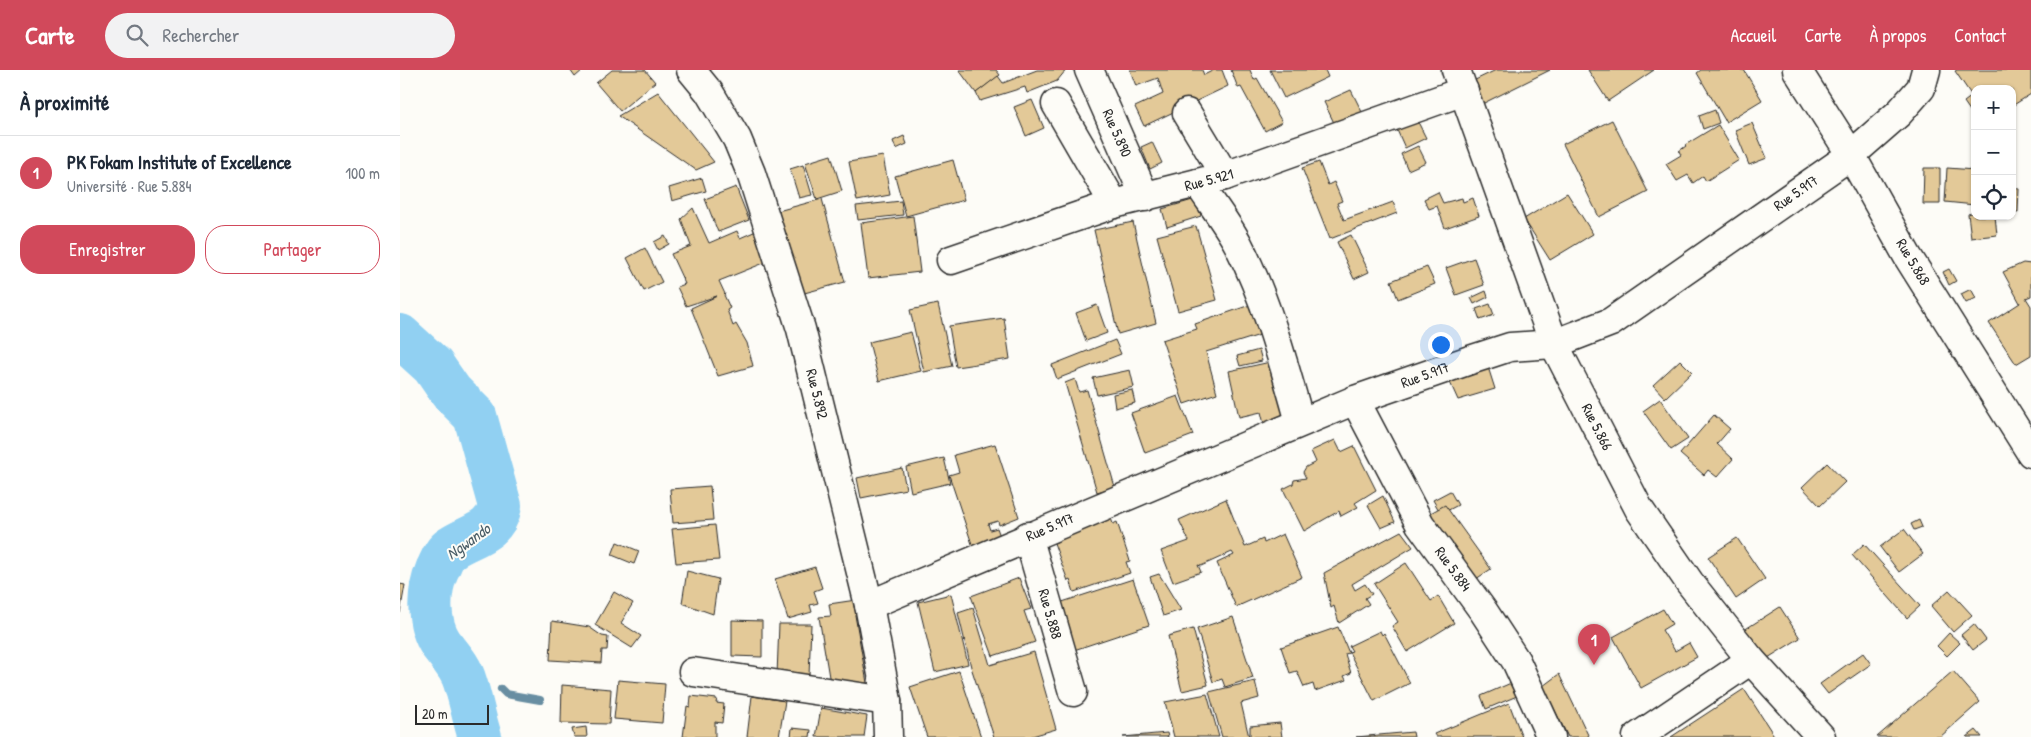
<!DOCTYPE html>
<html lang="fr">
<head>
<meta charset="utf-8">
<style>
	body { margin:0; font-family:"Patrick Hand",sans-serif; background:#f2f2f3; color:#1f2937 }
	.controls { position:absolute; right:15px; top:15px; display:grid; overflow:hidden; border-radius:10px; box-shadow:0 1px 4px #0004 }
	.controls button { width:45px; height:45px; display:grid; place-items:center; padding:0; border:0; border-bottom:1px solid #e0e1e3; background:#fff; color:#1f2937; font:25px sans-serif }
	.scale { position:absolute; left:15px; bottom:12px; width:74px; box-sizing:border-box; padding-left:5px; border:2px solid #2b2b2b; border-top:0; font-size:14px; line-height:18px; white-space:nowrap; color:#2b2b2b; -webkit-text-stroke:4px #fdfcf7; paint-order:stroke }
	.you { position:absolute; left:1040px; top:274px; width:18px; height:18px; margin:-12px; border:4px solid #fff; border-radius:50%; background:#1a73e8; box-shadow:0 0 0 8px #1a73e833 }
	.badge { display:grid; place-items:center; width:32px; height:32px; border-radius:50%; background:#d1495b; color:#fff; font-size:16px; font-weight:700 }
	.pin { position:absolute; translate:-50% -41px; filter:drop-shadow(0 1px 2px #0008) }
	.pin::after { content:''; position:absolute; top:26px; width:18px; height:15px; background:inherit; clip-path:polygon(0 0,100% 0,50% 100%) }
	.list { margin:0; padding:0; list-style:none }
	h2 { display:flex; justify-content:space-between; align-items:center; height:65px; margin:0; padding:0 20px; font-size:21px }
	h2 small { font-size:16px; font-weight:400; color:#747a83 }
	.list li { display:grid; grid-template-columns:32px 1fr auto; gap:15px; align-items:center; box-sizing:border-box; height:75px; padding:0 20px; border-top:1px solid #e0e1e3 }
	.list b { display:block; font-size:19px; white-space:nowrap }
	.list p { margin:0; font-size:16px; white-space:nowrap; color:#747a83 }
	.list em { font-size:16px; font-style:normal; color:#747a83 }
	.actions { display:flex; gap:10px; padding:15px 20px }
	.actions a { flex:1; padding:11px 0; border:1px solid #d1495b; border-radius:20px; text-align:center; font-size:18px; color:#d1495b }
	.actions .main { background:#d1495b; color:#fff }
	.icon { flex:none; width:28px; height:28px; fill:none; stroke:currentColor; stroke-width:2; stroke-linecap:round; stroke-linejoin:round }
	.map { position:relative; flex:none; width:1631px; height:667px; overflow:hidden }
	header { display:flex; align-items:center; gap:30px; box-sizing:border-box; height:70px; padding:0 25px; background:#d1495b; color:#fff }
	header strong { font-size:24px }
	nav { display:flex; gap:28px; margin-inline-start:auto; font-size:18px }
	.search { width:350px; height:45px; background:#f2f2f3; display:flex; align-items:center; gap:12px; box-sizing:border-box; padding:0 18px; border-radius:28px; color:#747a83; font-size:19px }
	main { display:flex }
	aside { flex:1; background:#fff }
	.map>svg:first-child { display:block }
</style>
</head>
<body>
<header>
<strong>Carte</strong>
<div class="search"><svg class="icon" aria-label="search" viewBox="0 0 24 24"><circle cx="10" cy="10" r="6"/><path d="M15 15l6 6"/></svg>Rechercher</div>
<nav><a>Accueil</a><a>Carte</a><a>À propos</a><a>Contact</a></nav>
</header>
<main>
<aside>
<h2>À proximité<small></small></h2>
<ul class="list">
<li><span class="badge">1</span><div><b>PK Fokam Institute of Excellence</b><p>Université · Rue 5.884</p></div><em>100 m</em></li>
</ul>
<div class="actions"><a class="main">Enregistrer</a><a>Partager</a></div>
</aside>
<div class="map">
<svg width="1631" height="667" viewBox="0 0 1631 667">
	<rect width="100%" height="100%" fill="#fdfcf7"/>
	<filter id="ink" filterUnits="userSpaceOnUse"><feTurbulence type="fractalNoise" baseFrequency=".02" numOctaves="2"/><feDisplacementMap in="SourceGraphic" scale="10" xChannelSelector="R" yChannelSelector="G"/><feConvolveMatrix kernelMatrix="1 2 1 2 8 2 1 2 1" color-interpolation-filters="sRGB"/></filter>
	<g filter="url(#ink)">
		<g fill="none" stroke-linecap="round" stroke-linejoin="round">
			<polyline stroke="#688ea2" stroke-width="8" points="101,619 106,624 140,630"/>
			<path stroke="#91d0f2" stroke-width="44" d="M0 266 33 296 51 322 75 346 100 436C95 463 70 465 51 478 43 483 41 493 37 500 28 522 27 553 41 574 50 586 61 597 65 612 71 630 74 649 80 667"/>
		</g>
		<g fill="#e3c998" stroke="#2b2b2b">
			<polygon points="170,0 183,0 175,7"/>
			<polygon points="212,0 245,0 255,12 220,41 196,13"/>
			<polygon points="559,0 596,0 600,5 576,23"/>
			<polygon points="637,0 666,0 657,11 627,23 625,17 580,31 576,23 598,6 603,13"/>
			<polygon points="730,0 802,0 804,5 814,0 822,0 828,16 744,56 735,37 763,24 758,8 736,16"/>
			<polygon points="831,0 850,0 854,10 857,8 882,52 865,61 841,17 838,18"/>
			<polygon points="870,0 925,0 928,7 884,28"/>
			<polygon points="1096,0 1150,0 1078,36 1067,14"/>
			<polygon points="1188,0 1254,0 1208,31"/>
			<polygon points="1301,0 1344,0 1362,30 1326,52 1297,3"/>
			<polygon points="1557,0 1631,0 1631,24 1612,36 1612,19 1575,19 1575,48 1564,32 1572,26 1555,1"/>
			<polygon points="951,20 962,42 935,55 924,32"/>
			<polygon points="258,22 314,92 296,100 218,46"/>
			<polygon points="632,30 644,58 626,66 614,37"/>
			<polygon points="1315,40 1319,53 1303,59 1299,46"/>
			<polygon points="1017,50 1026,68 1005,78 997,60"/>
			<polygon points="1212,50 1248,122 1199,147 1163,74"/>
			<polygon points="1352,53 1367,88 1349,95 1335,60"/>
			<polygon points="1318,55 1339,90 1306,111 1303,106 1293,113 1288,105 1277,111 1266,94 1281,85 1279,81 1286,76 1285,75"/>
			<polygon points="504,66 507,74 496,79 493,71"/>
			<polygon points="752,72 762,93 750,99 741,77"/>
			<polygon points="1018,76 1026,92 1008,100 1001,84"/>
			<polygon points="431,85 442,121 417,129 405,93"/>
			<polygon points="483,86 490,125 457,131 449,92"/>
			<polygon points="553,90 564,130 506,146 495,106"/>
			<polygon points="919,92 928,115 934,112 942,131 937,133 944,150 993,132 997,143 930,169 902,98"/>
			<polygon points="403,95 412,125 399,128 390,99"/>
			<polygon points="1524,98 1540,98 1540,134 1523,134"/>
			<polygon points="1547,98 1575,100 1575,135 1545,132"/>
			<polygon points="302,108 306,121 272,131 269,118"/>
			<polygon points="336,117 349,150 318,162 305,129"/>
			<polygon points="1612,118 1619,119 1618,142 1612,141"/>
			<polygon points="1038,122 1043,133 1062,128 1063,132 1073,128 1079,146 1045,158 1037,136 1029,139 1024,129"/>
			<polygon points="1167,123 1193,164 1150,190 1124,149"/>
			<polygon points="422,129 445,212 397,225 374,142"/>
			<polygon points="796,129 801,146 767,157 762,139"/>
			<polygon points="501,131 503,145 458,150 456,136"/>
			<polygon points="293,138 309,173 337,161 340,168 363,158 374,189 319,211 325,224 324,225 330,238 327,240 333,256 336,254 347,273 353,296 318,306 291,238 317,226 286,236 277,217 285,214 271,184 291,176 281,149"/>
			<polygon points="1575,142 1575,146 1595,146 1597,165 1571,168 1568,144"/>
			<polygon points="513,146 520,202 468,208 461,153"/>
			<polygon points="733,152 756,253 718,264 694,160"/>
			<polygon points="796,156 817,230 778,241 757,166"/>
			<polygon points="951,165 969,202 954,209 937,172"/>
			<polygon points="265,166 269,174 258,180 254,172"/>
			<polygon points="245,178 262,212 244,221 227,188"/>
			<polygon points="1074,188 1084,215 1056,225 1046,198"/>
			<polygon points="1623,193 1631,194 1631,226 1626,228 1631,236 1631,285 1616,294 1589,253 1620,233 1603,202"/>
			<polygon points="1027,197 1035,214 998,229 991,211"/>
			<polygon points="1549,199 1556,211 1549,215 1543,202"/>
			<polygon points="1571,219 1576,228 1566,233 1561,224"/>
			<polygon points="1086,221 1088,227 1074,234 1071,228"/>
			<polygon points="538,234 552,296 524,302 510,240"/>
			<polygon points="1090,234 1094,245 1080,250 1076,239"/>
			<polygon points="697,235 707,263 686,271 676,243"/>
			<polygon points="850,235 860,265 806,282 817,323 784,334 762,270 797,259 795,254"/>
			<polygon points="604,248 610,289 556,297 549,256"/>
			<polygon points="511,262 521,301 479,311 469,272"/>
			<polygon points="715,270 721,284 657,309 652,295"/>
			<polygon points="859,280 862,291 840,296 837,286"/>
			<polygon points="1280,290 1292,302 1265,328 1253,315"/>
			<polygon points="875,291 885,347 864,354 861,342 839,347 829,301"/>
			<polygon points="1088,297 1095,319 1058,330 1049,310"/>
			<polygon points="730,300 734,317 697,325 693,308"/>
			<polygon points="675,309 679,322 687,320 715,417 697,422 665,313"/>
			<polygon points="732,320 735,333 715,338 713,324"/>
			<polygon points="778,326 793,365 745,383 731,343"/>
			<polygon points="1260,329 1288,369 1271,380 1243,341"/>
			<polygon points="1314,345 1330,359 1317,374 1333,389 1317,407 1308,400 1304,405 1280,384"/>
			<polygon points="935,370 941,382 954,376 976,420 955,433 958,437 941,446 939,441 904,461 883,419 893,414 894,410 906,408 903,402 906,397 916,392 911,381"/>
			<polygon points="595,374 619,447 599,455 598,451 588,454 590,460 597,458 603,474 576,486 549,405 559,402 554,385"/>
			<polygon points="544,388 550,413 511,422 506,397"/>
			<polygon points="1427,393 1445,412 1420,436 1402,417"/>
			<polygon points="502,398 506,419 461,428 457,408"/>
			<polygon points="310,416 313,450 273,453 270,419"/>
			<polygon points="1050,421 1058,435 1041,444 1033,430"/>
			<polygon points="983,426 995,452 981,458 968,435"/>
			<polygon points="826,429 845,477 863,469 864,473 883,464 902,507 836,537 817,493 834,485 832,482 801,496 798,495 801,502 773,512 761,481 789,471 779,450"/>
			<polygon points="1045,435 1091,499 1073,511 1025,446"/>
			<polygon points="709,442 713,454 717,452 730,491 726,492 730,503 674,522 670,510 668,511 654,473 657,472 653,461"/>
			<polygon points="1519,450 1522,457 1514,460 1511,454"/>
			<polygon points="315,455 319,490 276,493 272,459"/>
			<polygon points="1504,459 1523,484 1499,502 1480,477"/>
			<polygon points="1001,461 1013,477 952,514 955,520 965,514 972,524 965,528 969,534 939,553 934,536 931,538 924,503"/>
			<polygon points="1337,468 1365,509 1336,529 1308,487"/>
			<polygon points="217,472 239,481 234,494 212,485"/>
			<polygon points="1464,474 1520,536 1507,548 1452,485"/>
			<polygon points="1006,493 1031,531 1038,526 1054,553 1007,582 992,556 998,552 974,514"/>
			<polygon points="415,497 422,518 414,521 418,533 410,535 412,542 388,549 375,509"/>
			<polygon points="287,501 318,509 313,544 282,533"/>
			<polygon points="759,504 781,540 763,546 750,507"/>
			<polygon points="619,508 631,539 624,541 635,572 593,586 571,526"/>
			<polygon points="733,509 749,555 671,581 656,534"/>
			<polygon points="0,514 5,515 0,543"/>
			<polygon points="1549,520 1572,545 1553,562 1531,536"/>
			<polygon points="214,522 233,533 221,553 241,566 232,578 195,555"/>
			<polygon points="551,524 568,594 535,602 518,532"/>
			<polygon points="456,530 459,545 455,545 467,613 431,619 419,547 431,546 429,534"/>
			<polygon points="1380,537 1400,568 1363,591 1344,560"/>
			<polygon points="573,538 590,595 634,582 656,659 629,667 594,667 571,597 558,543"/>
			<polygon points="1263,539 1272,554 1262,560 1275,581 1289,573 1297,587 1241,618 1213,567"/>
			<polygon points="833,547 853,608 825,617 822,609 813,612 797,559"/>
			<polygon points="332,550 362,551 362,587 332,586"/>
			<polygon points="152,551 189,557 202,566 208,567 207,580 202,580 201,593 150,590"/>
			<polygon points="379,554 411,554 409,606 377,605"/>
			<polygon points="1574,554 1586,570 1573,580 1561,565"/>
			<polygon points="938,557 949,583 945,584 951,603 944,606 946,610 915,621 913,614 904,617 897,601 890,603 881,577"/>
			<polygon points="793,559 808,615 782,621 768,566"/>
			<polygon points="980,561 982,565 984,563 1010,613 974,631 949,582 952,581 949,576"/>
			<polygon points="1549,563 1560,573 1547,586 1537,576"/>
			<polygon points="1463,583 1471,594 1428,624 1420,614"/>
			<polygon points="559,601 581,667 527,667 510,617"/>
			<polygon points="1553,601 1580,632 1540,667 1477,667"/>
			<polygon points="1159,604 1189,667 1168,667 1143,616"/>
			<polygon points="218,610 265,614 262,653 214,649"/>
			<polygon points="855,611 859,628 841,633 849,667 822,667 809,622"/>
			<polygon points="1111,613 1117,626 1086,639 1081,626"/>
			<polygon points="162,615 211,619 209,654 161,653"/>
			<polygon points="1344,619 1375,667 1271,667"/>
			<polygon points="807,624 819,667 774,667 765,632"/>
			<polygon points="291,626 317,629 316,633 324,634 322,653 315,652 315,667 283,667 287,636 290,637"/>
			<polygon points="352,626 385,631 379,667 347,667"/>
			<polygon points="1109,633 1122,667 1036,667 1034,664"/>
			<polygon points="421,638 467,646 464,667 416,667"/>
			<polygon points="880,653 882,667 850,667 850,656"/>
			<polygon points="186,657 187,667 174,667 172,659"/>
			<polygon points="392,658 411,660 410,667 391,667"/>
			<polygon points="1576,660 1582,667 1567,667"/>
			<polygon points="1013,662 1014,667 956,667"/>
			<polygon points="767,663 768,667 723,667"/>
		</g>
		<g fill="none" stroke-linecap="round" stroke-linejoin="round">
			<defs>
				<g id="minor">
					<polyline points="291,0 309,22 337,69 351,103 401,259 469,535 487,631 488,667"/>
					<polyline points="689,0 745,127"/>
					<polyline points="1056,0 1154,274 1239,439 1290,513 1351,590 1421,667"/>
					<polyline points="1397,0 1451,85 1508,187 1631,383"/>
					<polyline points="656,34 714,134"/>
					<polyline points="787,43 825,106"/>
					<path d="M798 113C811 133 827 153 838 174 867 231 883 291 900 352"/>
					<polyline points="551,190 714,134 825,106 1064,21"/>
					<polyline points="955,330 1020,454 1084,542 1116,591 1151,667"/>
					<polyline points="628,466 673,622"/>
					<polyline points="469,535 955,330 1070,290 1110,277 1154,274 1211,252 1451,85 1499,43 1521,18 1526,0"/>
					<polyline points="293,602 487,631"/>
					<polyline points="1237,667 1351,590"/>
				</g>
			</defs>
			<use href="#minor" stroke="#2b2b2b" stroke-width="31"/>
			<use href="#minor" stroke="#fdfcf7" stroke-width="28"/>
		</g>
	</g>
	<g text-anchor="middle" stroke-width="4" stroke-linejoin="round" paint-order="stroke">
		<g font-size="15" fill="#2b2b2b" stroke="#fdfcf7">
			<text transform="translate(717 63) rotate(66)" y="5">Rue 5.890</text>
			<text transform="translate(809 110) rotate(-15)" y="5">Rue 5.921</text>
			<text transform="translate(1396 123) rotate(-35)" y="5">Rue 5.917</text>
			<text transform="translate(1513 192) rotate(59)" y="5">Rue 5.868</text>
			<text transform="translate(1025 305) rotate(-20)" y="5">Rue 5.917</text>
			<text transform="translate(417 324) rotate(76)" y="5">Rue 5.892</text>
			<text transform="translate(1197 357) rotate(63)" y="5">Rue 5.866</text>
			<text transform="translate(650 457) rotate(-23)" y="5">Rue 5.917</text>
			<text transform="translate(1053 499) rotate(54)" y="5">Rue 5.884</text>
			<text transform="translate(650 544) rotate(74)" y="5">Rue 5.888</text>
		</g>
		<g font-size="16" font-style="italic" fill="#4a5d67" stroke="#fdfcf7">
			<text transform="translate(68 471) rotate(-36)" y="6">Ngwando</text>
		</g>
	</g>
</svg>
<div class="controls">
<button>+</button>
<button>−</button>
<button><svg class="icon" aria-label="locate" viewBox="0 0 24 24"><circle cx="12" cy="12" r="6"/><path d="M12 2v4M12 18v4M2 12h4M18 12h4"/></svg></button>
</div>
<div class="scale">20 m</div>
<div class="you"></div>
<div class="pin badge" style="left:1194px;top:595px">1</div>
</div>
</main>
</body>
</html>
